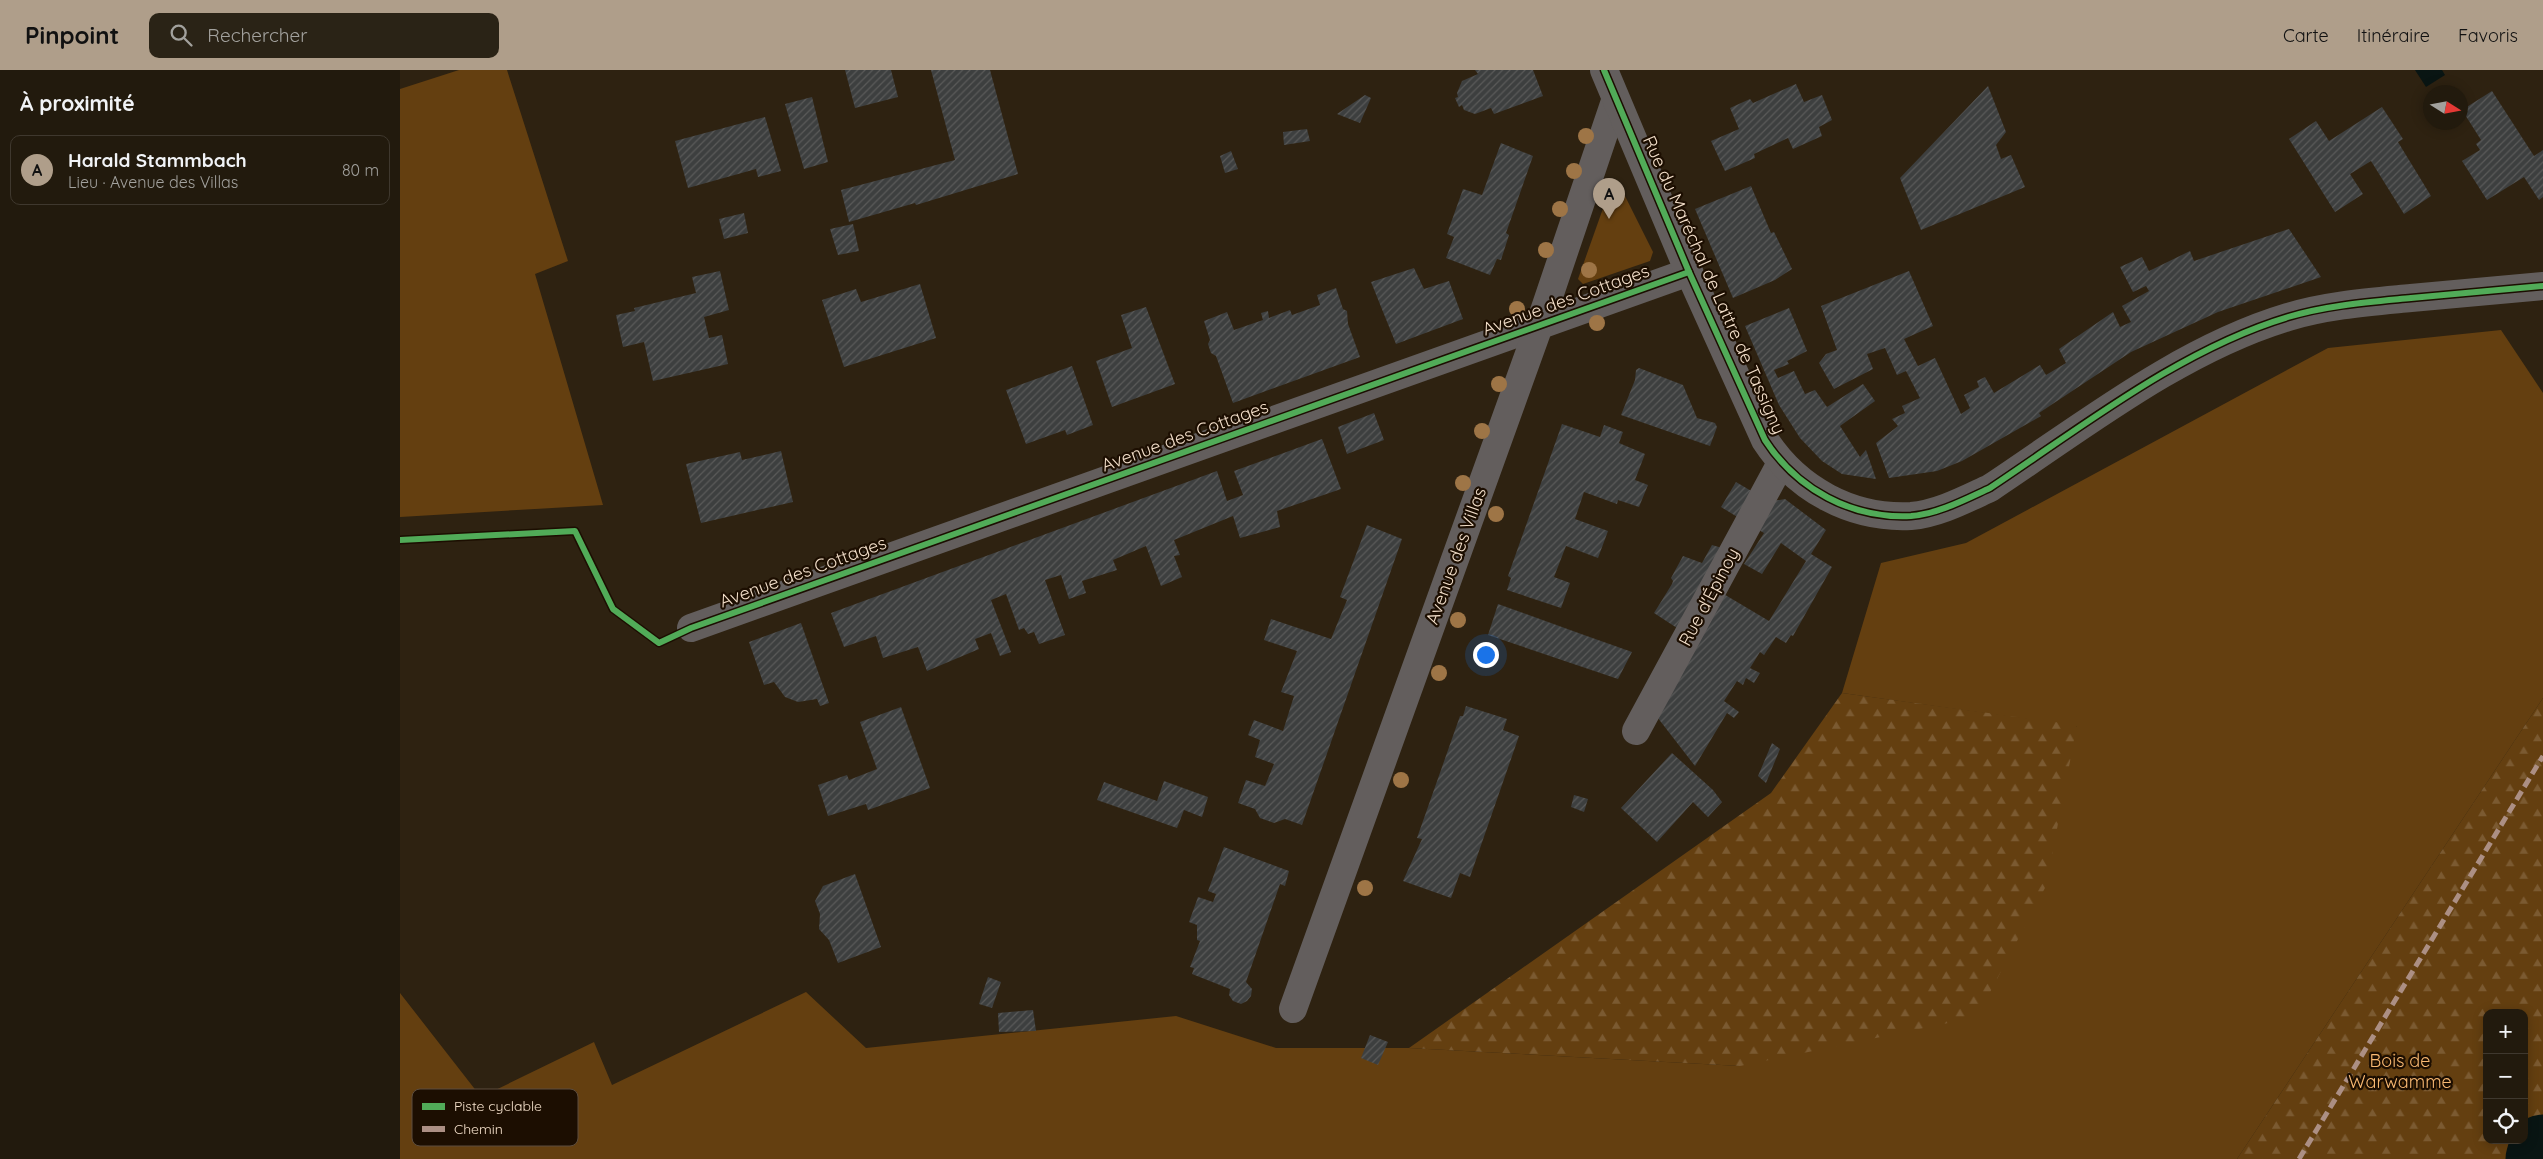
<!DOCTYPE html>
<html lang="fr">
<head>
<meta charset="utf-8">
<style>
	body { margin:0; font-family:Quicksand,sans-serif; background:#2a2316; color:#f1f3f6 }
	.controls { position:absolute; right:15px; bottom:15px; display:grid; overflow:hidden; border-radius:10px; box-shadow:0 2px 12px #0003 }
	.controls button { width:45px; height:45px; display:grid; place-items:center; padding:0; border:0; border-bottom:1px solid #3f382e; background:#221a0d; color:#f1f3f6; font:25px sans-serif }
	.compass { position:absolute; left:2023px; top:15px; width:45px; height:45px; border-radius:50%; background:#221a0d; box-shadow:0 2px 12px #0003; rotate:101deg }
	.you { position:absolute; left:1085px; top:584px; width:18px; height:18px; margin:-12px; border:4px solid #fff; border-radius:50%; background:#1a73e8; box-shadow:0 0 0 8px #1a73e833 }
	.badge { display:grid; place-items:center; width:32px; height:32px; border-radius:50%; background:#af9e8a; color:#111; font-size:16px; font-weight:700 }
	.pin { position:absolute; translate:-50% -41px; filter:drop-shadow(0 1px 2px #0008) }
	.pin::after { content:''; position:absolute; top:26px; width:18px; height:15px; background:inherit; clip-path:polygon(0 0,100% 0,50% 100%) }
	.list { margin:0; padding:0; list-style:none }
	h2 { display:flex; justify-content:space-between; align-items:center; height:65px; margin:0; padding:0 20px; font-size:21px }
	h2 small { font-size:16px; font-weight:400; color:#a2a19d }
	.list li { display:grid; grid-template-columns:32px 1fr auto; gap:15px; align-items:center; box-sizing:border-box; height:70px; margin:0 10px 10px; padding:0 10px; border:1px solid #3f382e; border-radius:10px }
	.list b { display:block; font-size:19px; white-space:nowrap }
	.list p { margin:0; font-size:16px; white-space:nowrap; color:#a2a19d }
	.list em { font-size:16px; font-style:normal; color:#a2a19d }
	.icon { flex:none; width:28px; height:28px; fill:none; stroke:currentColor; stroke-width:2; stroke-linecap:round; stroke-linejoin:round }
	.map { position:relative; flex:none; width:2143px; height:1089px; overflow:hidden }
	header { display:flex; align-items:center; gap:30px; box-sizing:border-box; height:70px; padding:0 25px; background:#af9e8a; color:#111 }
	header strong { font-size:24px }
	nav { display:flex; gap:28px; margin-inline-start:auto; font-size:18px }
	.search { width:350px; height:45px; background:#2a2316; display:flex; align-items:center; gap:12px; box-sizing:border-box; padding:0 18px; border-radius:10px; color:#a2a19d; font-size:19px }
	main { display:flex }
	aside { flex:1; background:#221a0d }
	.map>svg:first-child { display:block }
</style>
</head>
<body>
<header>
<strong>Pinpoint</strong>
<div class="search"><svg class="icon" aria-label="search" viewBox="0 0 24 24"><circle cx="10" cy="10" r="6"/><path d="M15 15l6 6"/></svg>Rechercher</div>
<nav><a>Carte</a><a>Itinéraire</a><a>Favoris</a></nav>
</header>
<main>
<aside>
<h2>À proximité<small></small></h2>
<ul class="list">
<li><span class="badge">A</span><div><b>Harald Stammbach</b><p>Lieu · Avenue des Villas</p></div><em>80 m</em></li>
</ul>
</aside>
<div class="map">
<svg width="2143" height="1089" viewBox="0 0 2143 1089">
	<defs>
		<pattern id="forest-firs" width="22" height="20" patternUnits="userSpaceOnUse" patternTransform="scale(1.25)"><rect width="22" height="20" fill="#643f10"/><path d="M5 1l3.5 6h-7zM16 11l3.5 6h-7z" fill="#7b5a31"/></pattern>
		<pattern id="building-hatch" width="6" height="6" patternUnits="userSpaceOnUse" patternTransform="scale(1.25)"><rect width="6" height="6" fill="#3d3f3f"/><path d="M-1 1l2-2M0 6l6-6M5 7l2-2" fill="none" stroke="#5a5a59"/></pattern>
	</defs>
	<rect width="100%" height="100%" fill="#2e2211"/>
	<g fill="#643f10">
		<polygon points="59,0 107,0 168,191 135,204 203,435 0,447 0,19"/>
		<polygon points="1212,113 1219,114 1253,182 1250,191 1183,214 1178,209"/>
		<polygon points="2101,260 2143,323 2143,628 1837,1089 0,1089 0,923 81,1027 194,972 212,1015 406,922 466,978 776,946 876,978 1009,978 1340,996 1677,656 1442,623 1481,493 1566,473 1928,278"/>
	</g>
	<g fill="url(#forest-firs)" fill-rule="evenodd">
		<polygon points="1442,623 1677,655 1646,816 1577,947 1340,996 1009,978 1371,723"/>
		<path d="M2143 628V1089H1837ZM2087 943H2124V1070H2087Z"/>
	</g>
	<polygon fill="#091513" points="2015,0 2042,0 2045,5 2026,17"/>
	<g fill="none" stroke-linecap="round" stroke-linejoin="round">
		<polyline stroke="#091513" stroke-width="69" points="2140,1089 2143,1079"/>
	</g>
	<g fill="url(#building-hatch)">
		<polygon points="445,0 491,0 498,27 455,38"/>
		<polygon points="531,0 590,0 618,104 516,135 515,133 449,152 441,120 555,90"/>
		<polygon points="1075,0 1133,0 1143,26 1094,44 1091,38 1075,44 1064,40 1062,35 1059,37 1055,28 1058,27 1057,23 1062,11 1078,4"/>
		<polygon points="1396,14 1404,32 1422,25 1432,50 1419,57 1422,66 1393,79 1388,68 1354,84 1355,88 1325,101 1311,71 1339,59 1330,38 1350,29 1353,33"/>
		<polygon points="1588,16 1606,62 1596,75 1601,89 1611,85 1625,117 1521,160 1500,108"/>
		<polygon points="2092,21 2134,86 2143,80 2143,127 2139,130 2124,107 2087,130 2062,91 2080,80 2076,74 2081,70 2062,40"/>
		<polygon points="965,25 971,28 960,53 937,44"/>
		<polygon points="412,27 428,92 404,99 385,34"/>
		<polygon points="1982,37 2003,69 1998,72 2031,126 2004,144 1971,91 1950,104 1963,124 1935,142 1889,69 1916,51 1929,71"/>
		<polygon points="365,47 381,101 358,107 356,99 288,118 275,71"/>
		<polygon points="907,59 910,71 884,75 883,62"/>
		<polygon points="1101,73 1133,86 1106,163 1109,165 1101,190 1097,189 1090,205 1046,188 1054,167 1047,164 1063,119 1082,125"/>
		<polygon points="831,81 838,99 825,103 820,86"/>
		<polygon points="1351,116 1371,163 1374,162 1392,199 1375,210 1333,228 1295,139"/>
		<polygon points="344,143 348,163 324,169 319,149"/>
		<polygon points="453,154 459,181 438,185 430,159"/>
		<polygon points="1889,159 1921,207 1818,242 1731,282 1639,343 1641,346 1562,391 1537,401 1489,408 1476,373 1498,356 1492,349 1505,343 1502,336 1520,328 1506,301 1497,305 1485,278 1467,284 1473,299 1434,319 1419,293 1426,284 1437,280 1421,236 1509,201 1533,256 1504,269 1518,296 1535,288 1561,344 1570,338 1564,325 1579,317 1577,311 1585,307 1594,323 1640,295 1646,305 1666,293 1659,279 1713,242 1720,257 1731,252 1722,236 1749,221 1746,216 1733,222 1720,197 1742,187 1749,201 1790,181 1794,191"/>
		<polygon points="1014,198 1024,219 1049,211 1063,249 996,274 971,212"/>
		<polygon points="320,201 329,240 304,247 309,268 322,265 328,294 253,311 244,272 223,277 216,245 235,241 234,238 296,223 292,207"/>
		<polygon points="520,214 536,268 444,297 422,230 456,219 461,232"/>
		<polygon points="936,218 943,239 947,241 948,254 960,287 833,333 816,286 811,283 808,274 810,270 804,251 827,242 834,260 863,250 861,243 868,241 869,248 890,240 892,245 920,235 917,225"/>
		<polygon points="746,237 775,314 712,337 696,291 732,278 721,245"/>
		<polygon points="1389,238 1407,281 1387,291 1389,294 1374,300 1378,308 1394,301 1405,324 1415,320 1427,337 1463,314 1475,331 1440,356 1460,387 1466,380 1476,409 1442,404 1422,391 1400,368 1379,335 1345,256"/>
		<polygon points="672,296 693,355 667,365 665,360 626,374 606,320"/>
		<polygon points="1239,298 1283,315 1297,348 1315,353 1317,357 1310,376 1221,345 1235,310 1236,300"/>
		<polygon points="974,343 984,370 947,384 938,357"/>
		<polygon points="1162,354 1200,367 1204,355 1223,362 1219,373 1245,384 1235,410 1248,415 1239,437 1218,430 1217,434 1184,422 1175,449 1208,461 1198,488 1166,476 1154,507 1170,513 1161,538 1107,520 1111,508 1108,506"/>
		<polygon points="922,369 941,419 877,441 880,457 840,468 833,446 774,470 780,485 774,486 782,507 761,516 746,476 713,490 717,500 682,511 686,523 669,529 661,505 645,510 665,565 639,574 634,562 628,564 624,558 619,560 606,524 591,530 611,582 600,586 591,563 575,569 579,579 527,601 518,577 483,588 476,566 444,577 431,543 817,401 827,431 843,425 834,401"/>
		<polygon points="381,381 393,432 301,453 286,394 340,382 342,390"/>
		<polygon points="1336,412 1353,422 1339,448 1321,437"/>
		<polygon points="1385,429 1426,460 1411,484 1432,497 1393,566 1391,565 1386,573 1376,567 1364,585 1360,582 1350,598 1360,603 1354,613 1346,608 1343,615 1337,611 1324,631 1339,642 1334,648 1327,643 1295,696 1254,643 1322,523 1369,551 1406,491 1381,473 1362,504 1344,494 1364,463 1357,459 1373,431"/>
		<polygon points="967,455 1002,469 902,755 885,749 874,753 860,748 855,739 838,733 846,710 865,716 874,694 855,687 860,670 848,665 854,650 883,661 894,626 881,622 897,581 864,570 871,549 931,569 947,530 940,527"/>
		<polygon points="1312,475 1322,478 1277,558 1254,543 1272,514 1273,511 1271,508 1283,486 1302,493"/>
		<polygon points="1098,534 1184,565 1232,582 1218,609 1088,565"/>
		<polygon points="401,553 429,633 420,636 417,629 398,632 385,627 374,612 364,615 349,572"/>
		<polygon points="1066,636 1107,649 1103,660 1119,666 1070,807 1060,803 1051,828 1003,811 1022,769 1017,768 1060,646 1063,646"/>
		<polygon points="501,637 530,718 468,740 466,734 428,746 418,715 447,705 449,710 477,699 460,652"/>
		<polygon points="1372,673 1380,679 1366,713 1358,706"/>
		<polygon points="1272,683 1313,720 1322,732 1308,747 1293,732 1257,772 1221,738"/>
		<polygon points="764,711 808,727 802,747 784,740 777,758 697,730 704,712 757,731"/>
		<polygon points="1174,725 1188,729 1184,742 1171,737"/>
		<polygon points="824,777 889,801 885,816 880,814 846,912 852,919 851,926 847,931 841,934 833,931 829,925 830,919 792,904 794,898 790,897 800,871 797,870 797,855 789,852 798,827 813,832 816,824 808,821"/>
		<polygon points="455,804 481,877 438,893 429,870 419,859 420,844 415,831 423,816"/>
		<polygon points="588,907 601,912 592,938 579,934"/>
		<polygon points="633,940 636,961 599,962 598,943"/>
		<polygon points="970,965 988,972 978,995 961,988"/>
	</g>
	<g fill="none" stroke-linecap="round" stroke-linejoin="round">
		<g stroke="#635e5d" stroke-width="28">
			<polyline points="291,558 1289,202"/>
			<polyline points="1236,661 1381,393"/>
			<polyline points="893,939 1139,256 1215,31"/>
		</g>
		<path stroke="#635e5d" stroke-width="28" d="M1204 0 1289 202 1365 370C1397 419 1451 449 1511 446 1538 444 1566 429 1590 418 1682 357 1781 279 1888 247 1928 235 1970 232 2011 228 2055 224 2099 220 2143 216"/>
		<polyline stroke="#ac8f84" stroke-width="5" stroke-dasharray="10 5" stroke-linecap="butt" points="1899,1089 2143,686"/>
		<defs>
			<g id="cycleway">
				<path d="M1204 0 1289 202 1365 370C1397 419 1451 449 1511 446 1538 444 1566 429 1590 418 1682 357 1781 279 1888 247 1928 235 1970 232 2011 228 2055 224 2099 220 2143 216"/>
				<polyline points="0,470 175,461 213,539 259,573 291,558 1289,202"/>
			</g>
		</defs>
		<use href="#cycleway" stroke="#1c0e01" stroke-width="9"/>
		<use href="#cycleway" stroke="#51ab58" stroke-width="6"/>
	</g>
	<g fill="#9e7546">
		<circle cx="1186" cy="66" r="8"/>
		<circle cx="1174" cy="101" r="8"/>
		<circle cx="1160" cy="139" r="8"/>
		<circle cx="1146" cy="180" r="8"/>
		<circle cx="1189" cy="200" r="8"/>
		<circle cx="1117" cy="239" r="8"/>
		<circle cx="1197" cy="253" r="8"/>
		<circle cx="1099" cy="314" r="8"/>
		<circle cx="1082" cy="361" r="8"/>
		<circle cx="1063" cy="413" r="8"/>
		<circle cx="1096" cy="444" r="8"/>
		<circle cx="1058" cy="550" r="8"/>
		<circle cx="1039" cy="603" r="8"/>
		<circle cx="1001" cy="710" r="8"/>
		<circle cx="965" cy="818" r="8"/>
	</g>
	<g text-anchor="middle" stroke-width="4.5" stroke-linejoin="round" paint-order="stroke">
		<g font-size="18" fill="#f4e0cb" stroke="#1c0e01">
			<text transform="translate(1314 215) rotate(66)" y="6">Rue du Maréchal de Lattre de Tassigny</text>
			<text transform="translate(1166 230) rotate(-20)" y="6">Avenue des Cottages</text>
			<text transform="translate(785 366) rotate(-20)" y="6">Avenue des Cottages</text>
			<text transform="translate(1056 486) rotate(-70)" y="6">Avenue des Villas</text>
			<text transform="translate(403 502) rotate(-20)" y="6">Avenue des Cottages</text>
			<text transform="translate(1309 527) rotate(-62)" y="6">Rue d'Épinoy</text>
		</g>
		<g font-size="18" fill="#f9b972" stroke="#1c0e01">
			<text x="2000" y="997">Bois de<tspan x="2000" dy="21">Warwamme</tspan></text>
		</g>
	</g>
	<rect x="12" y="1019" width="166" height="57" rx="8" fill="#1c0e01" stroke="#5d4d3e" stroke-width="1"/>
	<rect x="22" y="1033" width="23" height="7" fill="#51ab58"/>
	<rect x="22" y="1056" width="23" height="6" fill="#ac8f84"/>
	<g font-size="14" fill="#f4e0cb">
		<text x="54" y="1041">Piste cyclable</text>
		<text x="54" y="1064">Chemin</text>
	</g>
</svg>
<div class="controls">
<button>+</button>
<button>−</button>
<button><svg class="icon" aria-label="locate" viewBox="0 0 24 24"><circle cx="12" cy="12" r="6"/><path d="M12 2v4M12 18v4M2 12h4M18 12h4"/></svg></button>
</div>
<svg class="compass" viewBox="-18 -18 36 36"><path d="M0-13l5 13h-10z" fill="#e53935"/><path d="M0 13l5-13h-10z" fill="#a2a19d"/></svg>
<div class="you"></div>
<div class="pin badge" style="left:1209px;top:149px">A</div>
</div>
</main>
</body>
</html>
